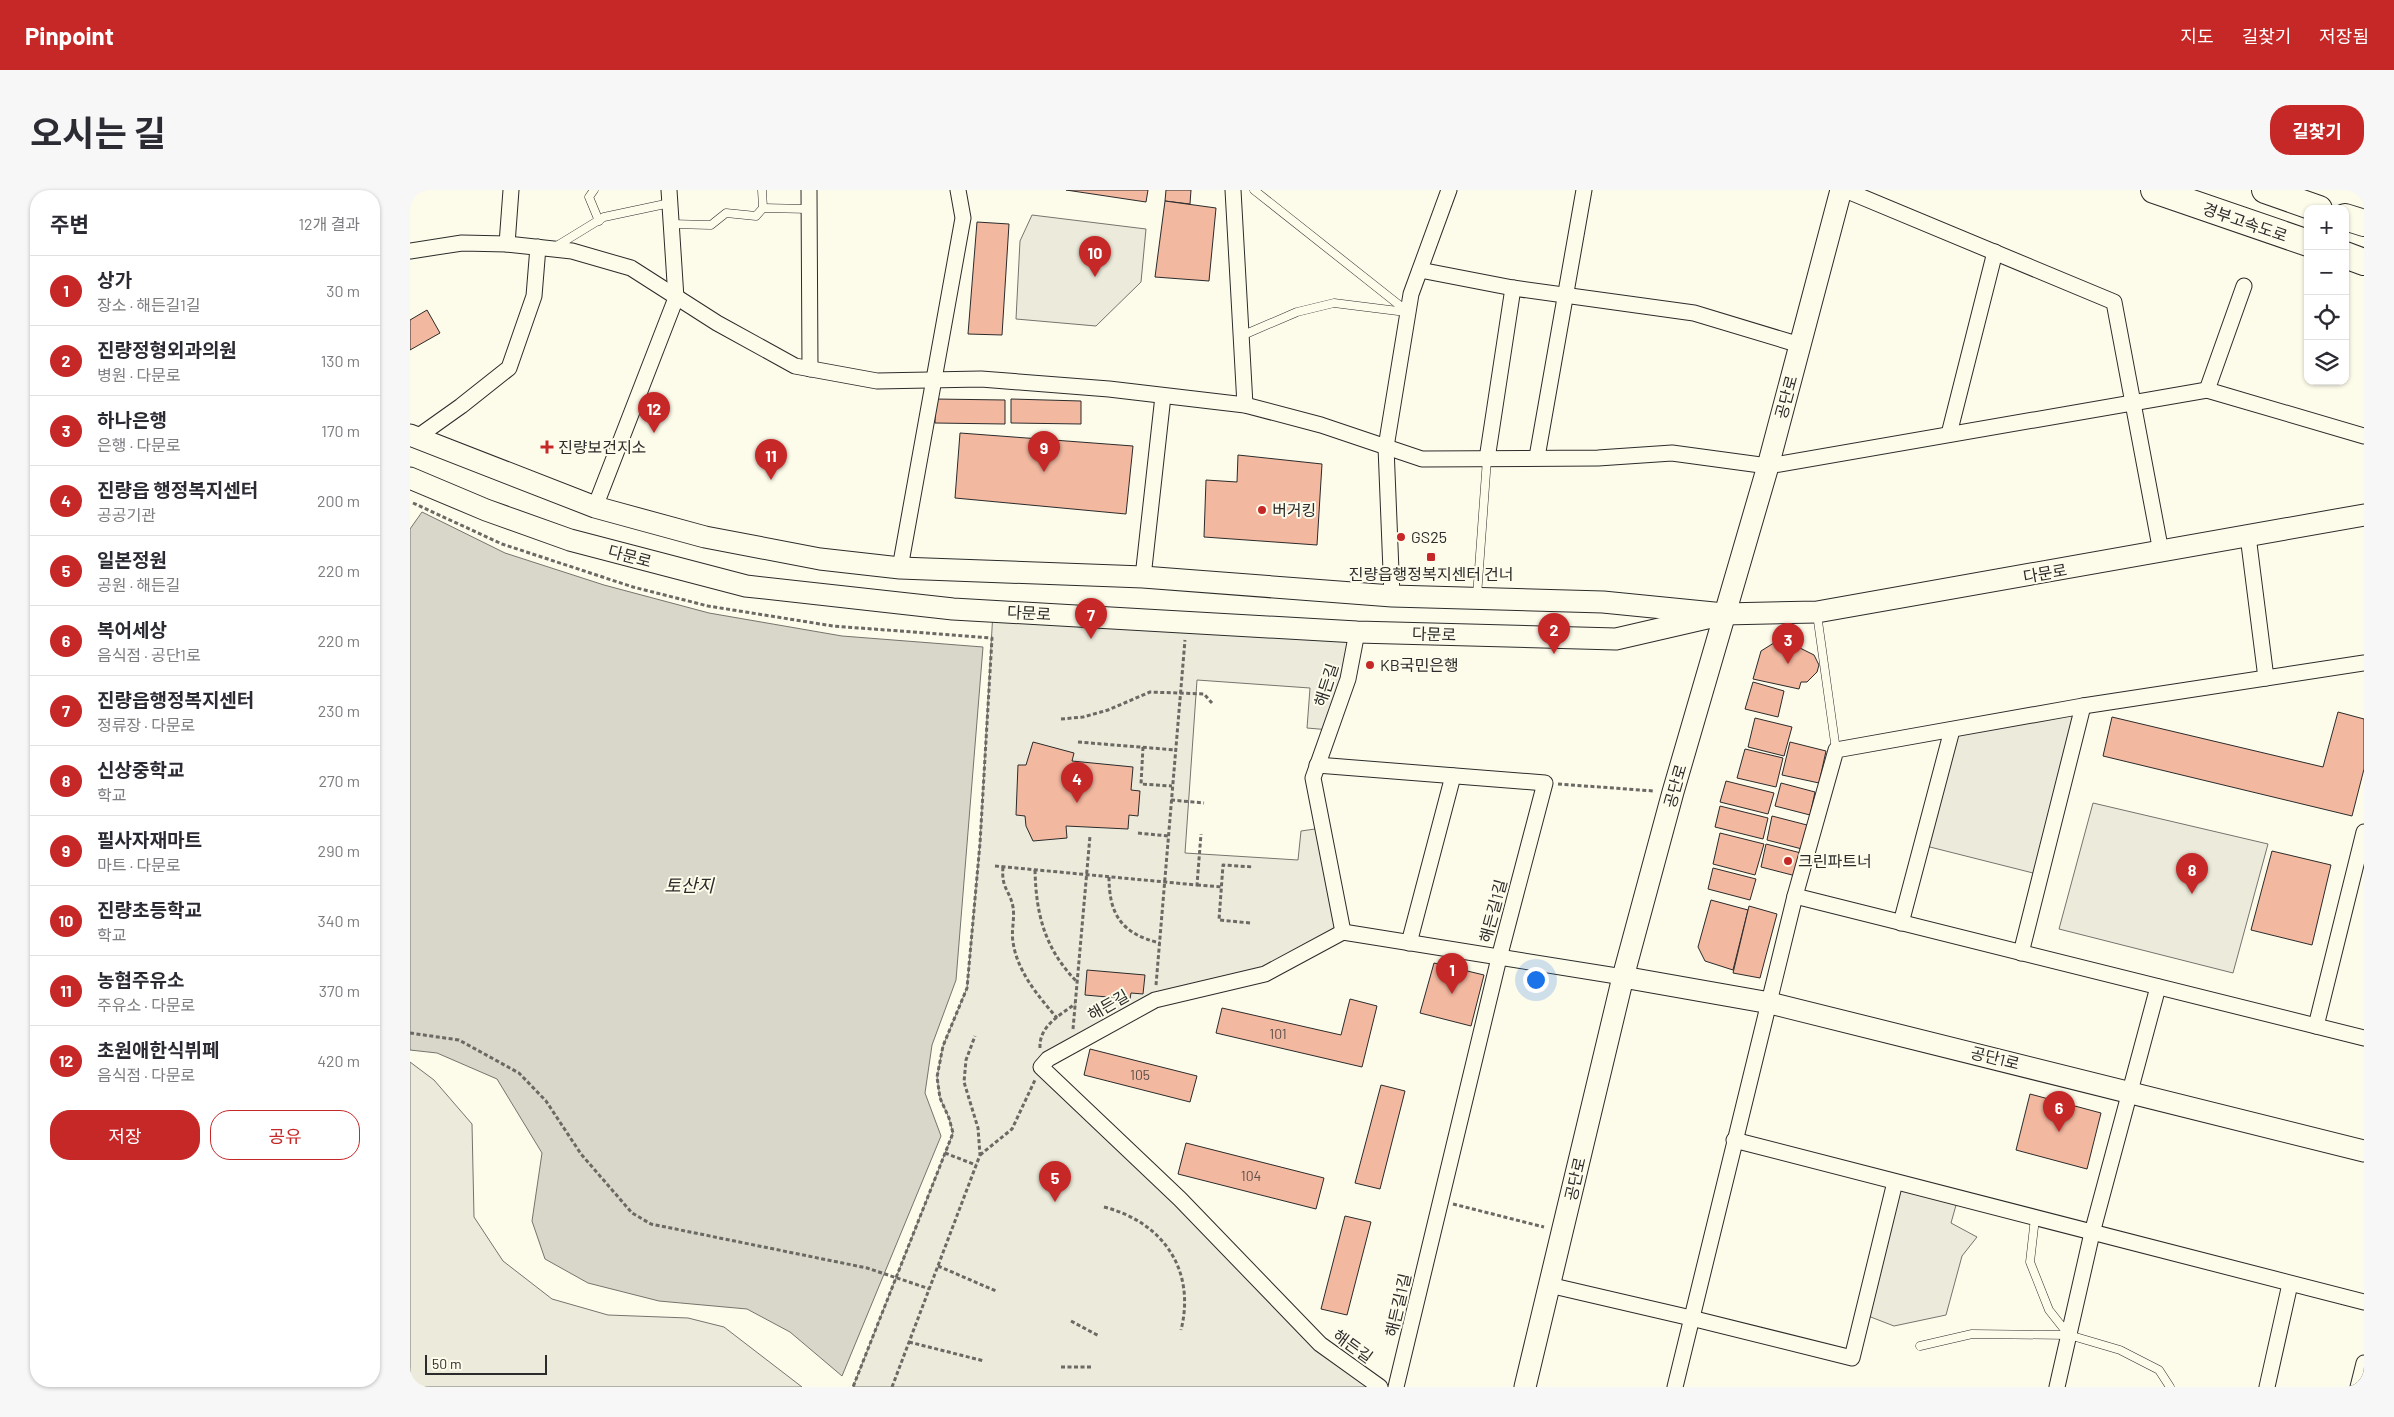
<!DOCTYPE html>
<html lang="ko">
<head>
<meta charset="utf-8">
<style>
	body { margin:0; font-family:Barlow,"Noto Sans KR",sans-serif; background:#f7f7f7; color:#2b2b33 }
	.controls { position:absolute; right:15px; top:15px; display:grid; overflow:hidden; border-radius:10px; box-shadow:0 1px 4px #0004 }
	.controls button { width:45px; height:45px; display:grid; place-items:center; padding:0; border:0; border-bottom:1px solid #e1e1e2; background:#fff; color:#2b2b33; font:25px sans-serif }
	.scale { position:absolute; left:15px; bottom:12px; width:122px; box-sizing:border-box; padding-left:5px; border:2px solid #2b2b2b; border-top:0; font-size:14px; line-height:18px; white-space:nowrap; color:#2b2b2b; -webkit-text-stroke:4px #fdfbea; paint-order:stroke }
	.you { position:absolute; left:1125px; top:789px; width:18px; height:18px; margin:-12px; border:4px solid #fff; border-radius:50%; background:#1a73e8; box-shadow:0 0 0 8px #1a73e833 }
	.badge { display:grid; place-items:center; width:32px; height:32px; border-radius:50%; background:#c62828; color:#fff; font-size:16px; font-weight:700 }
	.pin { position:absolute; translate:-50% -41px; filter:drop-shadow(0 1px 2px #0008) }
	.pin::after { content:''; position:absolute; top:26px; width:18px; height:15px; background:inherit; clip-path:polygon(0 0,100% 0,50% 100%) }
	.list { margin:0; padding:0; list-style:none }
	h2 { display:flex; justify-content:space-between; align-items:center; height:65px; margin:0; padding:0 20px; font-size:21px }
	h2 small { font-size:16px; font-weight:400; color:#7c7c81 }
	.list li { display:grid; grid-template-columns:32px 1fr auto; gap:15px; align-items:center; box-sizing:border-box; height:70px; padding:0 20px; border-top:1px solid #e1e1e2 }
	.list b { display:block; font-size:19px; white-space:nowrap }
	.list p { margin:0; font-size:16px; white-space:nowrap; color:#7c7c81 }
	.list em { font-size:16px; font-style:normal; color:#7c7c81 }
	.actions { display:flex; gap:10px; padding:15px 20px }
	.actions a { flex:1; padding:11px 0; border:1px solid #c62828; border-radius:20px; text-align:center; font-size:18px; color:#c62828 }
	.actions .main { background:#c62828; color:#fff }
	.icon { flex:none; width:28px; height:28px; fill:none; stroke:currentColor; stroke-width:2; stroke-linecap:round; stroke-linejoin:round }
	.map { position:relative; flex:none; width:1954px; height:1197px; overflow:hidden; border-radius:20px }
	header { display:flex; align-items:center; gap:30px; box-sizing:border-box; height:70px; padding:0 25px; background:#c62828; color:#fff }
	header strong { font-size:24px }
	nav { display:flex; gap:28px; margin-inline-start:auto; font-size:18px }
	.intro { display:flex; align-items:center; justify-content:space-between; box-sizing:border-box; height:120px; padding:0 30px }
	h1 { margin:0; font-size:35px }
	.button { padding:12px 22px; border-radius:20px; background:#c62828; color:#fff; font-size:18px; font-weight:700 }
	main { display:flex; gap:30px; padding:0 30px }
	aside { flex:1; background:#fff; border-radius:20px; box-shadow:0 1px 4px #0004 }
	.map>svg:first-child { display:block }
</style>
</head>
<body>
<header>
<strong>Pinpoint</strong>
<nav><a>지도</a><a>길찾기</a><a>저장됨</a></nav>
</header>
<div class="intro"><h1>오시는 길</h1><a class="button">길찾기</a></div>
<main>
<aside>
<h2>주변<small>12개 결과</small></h2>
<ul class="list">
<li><span class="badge">1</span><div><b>상가</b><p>장소 · 해든길1길</p></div><em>30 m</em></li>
<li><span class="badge">2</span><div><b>진량정형외과의원</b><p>병원 · 다문로</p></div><em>130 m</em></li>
<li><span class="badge">3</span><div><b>하나은행</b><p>은행 · 다문로</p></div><em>170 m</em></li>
<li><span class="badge">4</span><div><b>진량읍 행정복지센터</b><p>공공기관</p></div><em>200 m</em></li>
<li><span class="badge">5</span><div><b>일본정원</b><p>공원 · 해든길</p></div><em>220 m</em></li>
<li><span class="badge">6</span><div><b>복어세상</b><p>음식점 · 공단1로</p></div><em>220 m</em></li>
<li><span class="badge">7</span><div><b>진량읍행정복지센터</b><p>정류장 · 다문로</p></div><em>230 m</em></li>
<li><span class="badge">8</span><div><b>신상중학교</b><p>학교</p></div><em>270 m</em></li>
<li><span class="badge">9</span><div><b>필사자재마트</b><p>마트 · 다문로</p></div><em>290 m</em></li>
<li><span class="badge">10</span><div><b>진량초등학교</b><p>학교</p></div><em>340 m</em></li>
<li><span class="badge">11</span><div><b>농협주유소</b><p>주유소 · 다문로</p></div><em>370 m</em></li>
<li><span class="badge">12</span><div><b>초원애한식뷔페</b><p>음식점 · 다문로</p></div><em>420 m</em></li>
</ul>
<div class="actions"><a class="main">저장</a><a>공유</a></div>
</aside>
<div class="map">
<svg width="1954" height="1197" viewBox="0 0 1954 1197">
	<rect width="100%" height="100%" fill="#fdfbea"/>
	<g fill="#ecebdb" stroke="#74746e">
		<polygon points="622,25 736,39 731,92 686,136 606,129 610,51"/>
		<polygon points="583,421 947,442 920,540 897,538 900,498 787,490 775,663 888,670 891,641 912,638 933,742 855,784 745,810 631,877 910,1154 970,1197 443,1197 543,943 539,928 530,908 527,887 533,856 557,798 570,653"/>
		<polygon points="1673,516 1631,685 1512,655 1542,540"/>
		<polygon points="1683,613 1858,654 1823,783 1649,739"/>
		<polygon points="0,872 24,890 62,934 64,1027 93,1071 142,1109 198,1125 278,1128 314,1137 392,1197 0,1197"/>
		<polygon points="1485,992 1548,1008 1541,1033 1567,1047 1552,1066 1536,1125 1484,1136 1453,1124"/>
	</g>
	<polygon fill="#d8d7c9" stroke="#74746e" points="12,322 95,363 194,395 299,423 432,446 573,457 546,790 522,855 515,903 531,946 432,1186 380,1142 337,1119 249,1111 178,1093 135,1069 122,1031 132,963 87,889 27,863 0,860 0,339"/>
	<g fill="#f2b8a0" stroke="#2b2b2b">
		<polygon points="656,0 738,0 736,12"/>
		<polygon points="756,0 781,0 780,14 755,11"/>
		<polygon points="755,11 806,18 799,91 745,87"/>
		<polygon points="567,32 599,34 592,145 558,144"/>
		<polygon points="17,120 30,143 0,160 0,130"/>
		<polygon points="525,209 595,210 595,234 525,233"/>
		<polygon points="601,209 671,211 671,234 601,233"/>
		<polygon points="550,243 723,256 716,324 545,308"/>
		<polygon points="828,265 912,274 907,355 794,347 796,290 827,292"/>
		<polygon points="1367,451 1376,451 1404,465 1409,475 1407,482 1397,492 1391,492 1389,499 1343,489 1351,461"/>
		<polygon points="1343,492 1374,501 1368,527 1335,519"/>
		<polygon points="1928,522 1954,529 1954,579 1942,626 1693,566 1702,527 1913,577"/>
		<polygon points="1345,528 1382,537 1374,566 1338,557"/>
		<polygon points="623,552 664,563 662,571 723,577 721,600 730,601 728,626 719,625 718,639 656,636 657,648 623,651 616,636 615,626 606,625 608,575 616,575"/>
		<polygon points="1380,552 1416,561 1409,593 1372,585"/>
		<polygon points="1335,559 1373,568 1366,597 1327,588"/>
		<polygon points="1316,591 1364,603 1358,624 1310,612"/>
		<polygon points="1371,593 1405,602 1400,625 1365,616"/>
		<polygon points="1310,616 1358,628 1353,649 1305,637"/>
		<polygon points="1362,626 1397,635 1392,659 1357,650"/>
		<polygon points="1310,643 1354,654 1345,685 1303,674"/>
		<polygon points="1356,654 1391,663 1386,686 1351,677"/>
		<polygon points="1862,661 1921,675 1902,755 1841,740"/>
		<polygon points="1303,678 1346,689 1340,710 1298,699"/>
		<polygon points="1301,710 1338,720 1323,780 1295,771 1288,757"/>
		<polygon points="1339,716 1367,724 1350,788 1323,783"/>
		<polygon points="1024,773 1074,785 1061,836 1010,823"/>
		<polygon points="677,780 735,785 733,804 721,803 720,809 675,805"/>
		<polygon points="940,809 967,816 952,877 806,843 812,818 931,845"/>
		<polygon points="680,859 787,886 780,912 674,885"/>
		<polygon points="971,895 995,901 970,999 945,993"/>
		<polygon points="1620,904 1691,923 1677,979 1606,960"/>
		<polygon points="776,953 914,988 906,1019 768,984"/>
		<polygon points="935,1026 961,1032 937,1125 911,1119"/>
	</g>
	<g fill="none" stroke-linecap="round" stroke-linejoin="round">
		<defs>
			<g id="lane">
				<polyline points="184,0 179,7 189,31"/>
				<polyline points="352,0 353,18"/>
				<polyline points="844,0 998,122"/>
				<polyline points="261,34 301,35 316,23 346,26 353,18 399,19"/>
				<polyline points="145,57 194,27 260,13"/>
				<polyline points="831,146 887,122 924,113 996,122"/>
				<polyline points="1067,406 1077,269"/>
				<polyline points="1407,424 1426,560"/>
				<polyline points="1625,1028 1620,1072 1639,1120 1658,1144"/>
				<polyline points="1510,1156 1562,1144 1659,1145 1710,1160 1749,1180 1760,1197"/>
			</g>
			<g id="street">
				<polyline points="399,0 400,179"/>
				<polyline points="823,0 835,215"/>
				<polyline points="1435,0 1704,112 1751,362"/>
				<polyline points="97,54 101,0"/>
				<polyline points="0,61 52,53 97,54 162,61 221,78 307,133 385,176 467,191 571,189 699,199 835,215 911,235 1012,269 1188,268 1262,263 1358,276 1797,200"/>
				<polyline points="1010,80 1103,98 1284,123 1390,155"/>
				<polyline points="1834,96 1797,200 1954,246"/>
				<polyline points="1539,244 1585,62"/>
				<polyline points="6,248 51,216 99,178 124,106 128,57"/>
				<polyline points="1127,267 1174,0"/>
				<polyline points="1077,269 1103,98"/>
				<polyline points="185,317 266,108 259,0"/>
				<polyline points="1838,346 1856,488"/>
				<polyline points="490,378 553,28 548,0"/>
				<polyline points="733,387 753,206"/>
				<polyline points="982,406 976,257 1001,104 1039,0"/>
				<polyline points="1954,473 1673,516 1426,560 1385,706 1954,848"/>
				<polyline points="907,575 1135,593 1089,768 986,1197"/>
				<polyline points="1491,733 1542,540"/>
				<polyline points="933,742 855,784 745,810 638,869 631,877 770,1009 910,1154 970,1197"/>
				<polyline points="933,742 903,588 938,489 947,442"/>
				<polyline points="933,742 1213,787"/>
				<polyline points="999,753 1043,586"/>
				<polyline points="1611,763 1673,516"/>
				<polyline points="1906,836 1954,642"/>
				<polyline points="1324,950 1954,1112"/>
				<polyline points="1139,1095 1281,1128 1442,1168 1485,992"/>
				<polyline points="1265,1197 1385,706"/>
				<polyline points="1647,1197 1682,1043 1748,797"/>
				<polyline points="1857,1197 1880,1094"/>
				<polyline points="1948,1197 1954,1173"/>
			</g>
			<g id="secondary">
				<polyline points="0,245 185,317 295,347 410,369 490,378 733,387 982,406 1193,412 1314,424 1407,422 1954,325"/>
				<polyline points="0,288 76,320 160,350 336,396 543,419 947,442 1206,449 1297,428"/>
				<polyline points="1213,787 1360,813 1954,961"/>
				<polyline points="1115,1197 1213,787 1263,602 1358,276 1431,0"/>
			</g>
			<g id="highway">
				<polyline points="1744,0 1898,53"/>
				<polyline points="1855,0 1909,19"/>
				<polyline points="1935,27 1954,33"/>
				<polyline points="1935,65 1954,72"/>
			</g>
		</defs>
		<use href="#lane" stroke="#2b2b2b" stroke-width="9"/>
		<use href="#street" stroke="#2b2b2b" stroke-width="17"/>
		<use href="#secondary" stroke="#2b2b2b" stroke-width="23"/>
		<use href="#highway" stroke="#2b2b2b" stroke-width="28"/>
		<g stroke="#6a6964" stroke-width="3" stroke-dasharray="4 2.5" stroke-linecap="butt">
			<polyline points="3,313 92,354 223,397 298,416 423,436 582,448 570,653 557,798 533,856 527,887 530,908 539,928 543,943 443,1197"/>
			<polyline points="651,529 673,527 698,520 740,502 794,504 802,513"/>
			<polyline points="668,552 766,560"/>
			<polyline points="733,557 731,594 762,596"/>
			<polyline points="1148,594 1244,601"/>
			<polyline points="761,610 794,613"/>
			<polyline points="728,643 758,646"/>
			<polyline points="585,676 787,695 791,644"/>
			<path d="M593 677C591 699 600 700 603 717 605 729 601 740 603 752 607 781 628 806 647 828"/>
			<path d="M625 680C626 725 635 759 667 792"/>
			<path d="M699 687C699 725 712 744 750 753"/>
			<polyline points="787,695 812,697"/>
			<polyline points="840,733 809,730 813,675 843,677"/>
			<polyline points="746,795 775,450"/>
			<polyline points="663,839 680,646"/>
			<polyline points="0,843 49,850 109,883 136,911 171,964 222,1023 241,1034 457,1078 520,1099"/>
			<path d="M630 858C629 836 649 826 665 814"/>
			<polyline points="535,963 566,975"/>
			<polyline points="570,965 602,939 625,890"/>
			<polyline points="1043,1014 1134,1037"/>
			<path d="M694 1017C753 1032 786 1080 771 1140"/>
			<polyline points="528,1076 586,1101"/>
			<polyline points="661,1131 689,1146"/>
			<polyline points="499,1152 574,1171"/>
			<polyline points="651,1177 682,1177"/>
			<polyline points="482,1197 570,965 568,938 554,892 556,870 565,846"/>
		</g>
		<use href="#lane" stroke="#fdfbea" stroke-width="8"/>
		<use href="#street" stroke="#fdfbea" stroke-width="15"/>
		<use href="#secondary" stroke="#fdfbea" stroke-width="21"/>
		<use href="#highway" stroke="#fdfbea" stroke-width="26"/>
	</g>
	<g fill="#c62828" stroke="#fdfbea" stroke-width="2">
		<path d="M134.5 249.5h5v5h5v5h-5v5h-5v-5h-5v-5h5z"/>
		<circle cx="852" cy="320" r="5"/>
		<circle cx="991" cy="347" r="5"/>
		<rect x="1016" y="362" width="10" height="10" rx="2.5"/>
		<circle cx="960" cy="475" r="5"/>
		<circle cx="1378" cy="671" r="5"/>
	</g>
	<g text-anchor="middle" stroke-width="4" stroke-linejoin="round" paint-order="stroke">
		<g font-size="14" fill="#5d4e48">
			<text x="868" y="849">101</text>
			<text x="730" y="890">105</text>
			<text x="841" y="991">104</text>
		</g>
		<g font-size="16" fill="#2b2b2b" stroke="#fdfbea">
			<text transform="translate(1835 32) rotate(19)" y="6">경부고속도로</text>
			<text transform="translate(1376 207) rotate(-75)" y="6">공단로</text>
			<text transform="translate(220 366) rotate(15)" y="6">다문로</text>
			<text transform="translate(1635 383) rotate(-10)" y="6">다문로</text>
			<text transform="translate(619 423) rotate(3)" y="6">다문로</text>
			<text transform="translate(1024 444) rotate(2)" y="6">다문로</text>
			<text transform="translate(916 495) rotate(-72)" y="6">해든길</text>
			<text transform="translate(1265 596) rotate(-74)" y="6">공단로</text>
			<text transform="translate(1083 721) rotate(-75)" y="6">해든길1길</text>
			<text transform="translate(698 815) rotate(-30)" y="6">해든길</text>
			<text transform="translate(1585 868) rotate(14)" y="6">공단1로</text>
			<text transform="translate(1165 989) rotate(-77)" y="6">공단로</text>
			<text transform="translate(988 1115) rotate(-77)" y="6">해든길1길</text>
			<text transform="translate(943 1156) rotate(36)" y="6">해든길</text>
		</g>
		<g font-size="16" fill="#2b2b2b" stroke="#fdfbea" text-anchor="start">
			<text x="148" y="263">진량보건지소</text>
			<text x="862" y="326">버거킹</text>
			<text x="1001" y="353">GS25</text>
			<text x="1021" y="390" text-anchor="middle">진량읍행정복지센터 건너</text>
			<text x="970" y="481">KB국민은행</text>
			<text x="1388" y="677">크린파트너</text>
		</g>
		<g font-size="18" font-style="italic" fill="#2b2b2b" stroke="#fdfbea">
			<text x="279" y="702">토산지</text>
		</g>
	</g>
</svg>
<div class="controls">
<button>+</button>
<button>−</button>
<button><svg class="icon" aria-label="locate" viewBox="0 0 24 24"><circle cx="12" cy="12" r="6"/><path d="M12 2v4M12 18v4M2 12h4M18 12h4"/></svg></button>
<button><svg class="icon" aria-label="layers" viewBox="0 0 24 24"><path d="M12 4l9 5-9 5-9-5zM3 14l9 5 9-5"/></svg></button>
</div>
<div class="scale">50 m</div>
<div class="you"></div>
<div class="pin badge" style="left:1042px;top:804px">1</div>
<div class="pin badge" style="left:1144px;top:464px">2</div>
<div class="pin badge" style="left:1378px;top:474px">3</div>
<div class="pin badge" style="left:667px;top:613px">4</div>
<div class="pin badge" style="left:645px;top:1012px">5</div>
<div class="pin badge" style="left:1649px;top:942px">6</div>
<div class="pin badge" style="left:681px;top:449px">7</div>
<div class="pin badge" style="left:1782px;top:704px">8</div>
<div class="pin badge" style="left:634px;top:282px">9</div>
<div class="pin badge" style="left:685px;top:87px">10</div>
<div class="pin badge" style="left:361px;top:290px">11</div>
<div class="pin badge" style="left:244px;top:243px">12</div>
</div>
</main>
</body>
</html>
